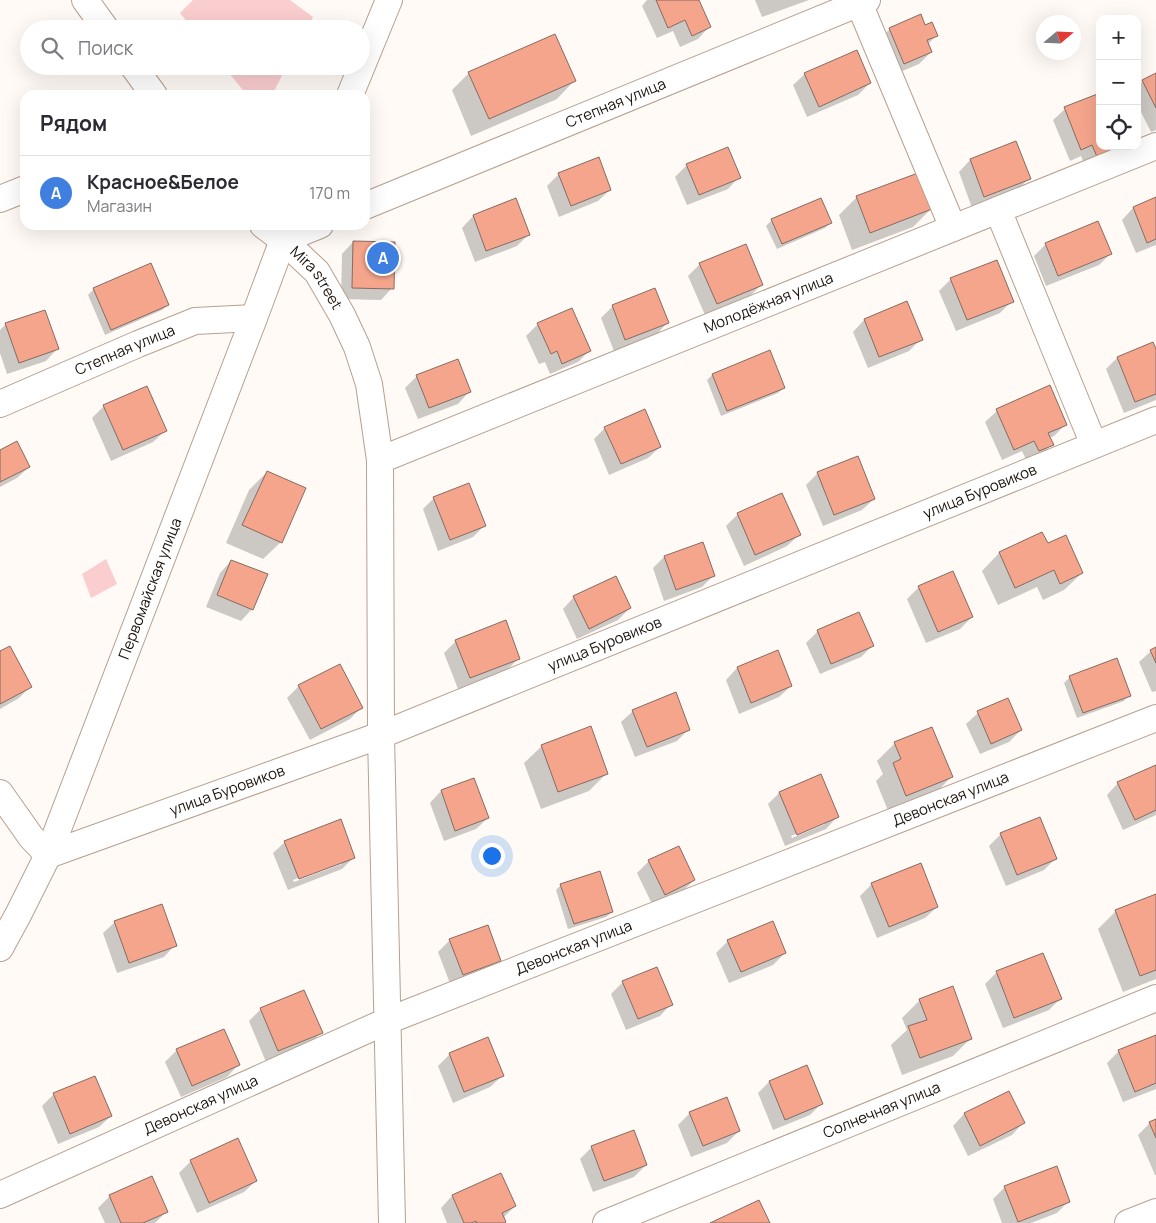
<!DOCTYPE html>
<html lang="ru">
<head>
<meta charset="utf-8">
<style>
	body { margin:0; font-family:Manrope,sans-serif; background:#f2f2f3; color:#2b2b33 }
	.controls { position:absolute; right:15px; top:15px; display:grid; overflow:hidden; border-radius:10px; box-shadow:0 5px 20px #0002 }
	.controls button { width:45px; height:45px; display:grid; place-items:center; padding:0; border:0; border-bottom:1px solid #e1e1e2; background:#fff; color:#2b2b33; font:25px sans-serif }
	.compass { position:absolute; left:1036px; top:15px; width:45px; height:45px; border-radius:50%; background:#fff; box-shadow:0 5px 20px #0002; rotate:71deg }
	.you { position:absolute; left:491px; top:855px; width:18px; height:18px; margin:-12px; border:4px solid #fff; border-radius:50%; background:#1a73e8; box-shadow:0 0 0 8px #1a73e833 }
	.badge { display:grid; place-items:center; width:32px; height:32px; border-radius:50%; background:#0b8043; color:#fff; font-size:16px; font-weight:700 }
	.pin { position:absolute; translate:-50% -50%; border:2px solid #fff; box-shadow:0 1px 5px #0006 }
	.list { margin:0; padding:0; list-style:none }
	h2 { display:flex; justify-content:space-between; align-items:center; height:65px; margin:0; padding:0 20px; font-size:21px }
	h2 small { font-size:16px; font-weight:400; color:#7c7c81 }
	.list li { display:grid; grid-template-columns:32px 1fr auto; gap:15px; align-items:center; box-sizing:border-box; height:75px; padding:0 20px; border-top:1px solid #e1e1e2 }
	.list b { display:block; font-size:19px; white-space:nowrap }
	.list p { margin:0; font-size:16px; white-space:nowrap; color:#7c7c81 }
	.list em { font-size:16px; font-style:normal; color:#7c7c81 }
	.icon { flex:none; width:28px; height:28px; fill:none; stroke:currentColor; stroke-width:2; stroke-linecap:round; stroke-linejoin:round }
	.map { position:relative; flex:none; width:1156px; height:1223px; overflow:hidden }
	.search { position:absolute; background:#fff; box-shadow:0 5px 20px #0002; left:20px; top:20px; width:350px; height:55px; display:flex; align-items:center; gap:12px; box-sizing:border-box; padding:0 18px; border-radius:28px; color:#7c7c81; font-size:19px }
	.panel { position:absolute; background:#fff; box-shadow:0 5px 20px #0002; left:20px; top:90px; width:350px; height:140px; border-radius:15px }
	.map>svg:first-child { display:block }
</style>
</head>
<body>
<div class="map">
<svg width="1156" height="1223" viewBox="0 0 1156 1223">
	<rect width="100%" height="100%" fill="#fffaf6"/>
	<g fill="#facdcf">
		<polygon points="193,0 290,0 313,17 307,29 193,29 180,13"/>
		<polygon points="223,66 287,66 272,95 247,95"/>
		<polygon points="106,559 117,584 91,598 82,574"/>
	</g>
	<g fill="#0003" fill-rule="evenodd">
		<polygon points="647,0 697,0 709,27 698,39 680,47 673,31 657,38 642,6"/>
		<polygon points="755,0 809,0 762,17"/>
		<polygon points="925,26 937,35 928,44 931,52 919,64 893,75 878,40 890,29"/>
		<polygon points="469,73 574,81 557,99 471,136 452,90"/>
		<polygon points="805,74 870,83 858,95 807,117 793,85"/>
		<polygon points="1156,75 1156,130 1151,132 1137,104 1137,87 1143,81"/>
		<polygon points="1065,109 1100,146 1110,160 1086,169 1081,156 1070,161 1053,120"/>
		<polygon points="1015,143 1029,178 1018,190 972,208 959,172 970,160"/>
		<polygon points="687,165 739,177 728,189 687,205 675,177"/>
		<polygon points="559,174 610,190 598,201 559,217 547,186"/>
		<polygon points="857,197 931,209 913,227 852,250 839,215"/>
		<polygon points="1156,198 1156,245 1136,253 1122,220 1133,208"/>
		<polygon points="515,200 529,234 517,246 475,262 462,228 473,216"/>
		<polygon points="772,220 831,222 825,228 777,249 766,226"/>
		<polygon points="353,242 392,288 381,300 341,299 342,254"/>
		<polygon points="1046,244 1110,254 1099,265 1046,286 1034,256"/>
		<polygon points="700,264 761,285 750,296 705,315 688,276"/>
		<polygon points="150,265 168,305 162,310 105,335 88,295 93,290"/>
		<polygon points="951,279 1012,301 1000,313 956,331 939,291"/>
		<polygon points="906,303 921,339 909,351 868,368 853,332 864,320"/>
		<polygon points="613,306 667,323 656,335 614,351 601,318"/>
		<polygon points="571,310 589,351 578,362 550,374 545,362 539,364 526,336 538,324"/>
		<polygon points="6,324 57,349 46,361 7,374 0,353 0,330"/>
		<polygon points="1156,353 1156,400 1124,413 1106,369 1117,358"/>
		<polygon points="712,375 784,388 778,393 721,416 707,380"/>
		<polygon points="417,376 469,392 458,404 418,419 405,388"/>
		<polygon points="1049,387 1065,425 1054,436 1049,438 1052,444 1040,456 1027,462 1022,451 1002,460 985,422 997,411"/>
		<polygon points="147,388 165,431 153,442 111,461 92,418 104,406"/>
		<polygon points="605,428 660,447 648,458 609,475 594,439"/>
		<polygon points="0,451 29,467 17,478 0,487"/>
		<polygon points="267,472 281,542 263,559 226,543 249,490"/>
		<polygon points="818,473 874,499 862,510 823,526 806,485"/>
		<polygon points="434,498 484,526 473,537 438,551 423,509"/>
		<polygon points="738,514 799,535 787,546 744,566 726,526"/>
		<polygon points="1042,533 1047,545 1082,573 1064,590 1043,600 1037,587 998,605 982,571 999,553"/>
		<polygon points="664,557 713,576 702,587 664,601 653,568"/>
		<polygon points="231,561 252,609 241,621 206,607 220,573"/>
		<polygon points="919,587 972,617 960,629 926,643 907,599"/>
		<polygon points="574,597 630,608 618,620 577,639 563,609"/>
		<polygon points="818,631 873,645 861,657 820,674 806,643"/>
		<polygon points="456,641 519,658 507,670 458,689 444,653"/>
		<polygon points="1156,648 1156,691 1152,692 1139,662 1151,651"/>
		<polygon points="0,652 30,687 19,698 0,709"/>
		<polygon points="777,652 791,686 779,697 739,714 726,680 737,668"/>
		<polygon points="1070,677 1129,695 1124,701 1077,718 1064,683"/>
		<polygon points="299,686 361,708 350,719 310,740 287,698"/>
		<polygon points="633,711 689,729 677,741 635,757 621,722"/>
		<polygon points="978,713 1021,730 1009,742 980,754 966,724"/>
		<polygon points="895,743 951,777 934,795 889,813 876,781 883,774 877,761"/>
		<polygon points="542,746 607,773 589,791 541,809 524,763"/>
		<polygon points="1156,766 1156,815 1123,830 1107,795 1118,783"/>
		<polygon points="474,780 488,818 476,829 444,841 430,803 441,791"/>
		<path d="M779 793 837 817 826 829 785 846 768 804ZM825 822V824L792 838 791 836Z"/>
		<polygon points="1001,834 1055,859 1044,870 1006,886 989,846"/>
		<path d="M285 842 354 857 342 869 288 890 273 853ZM342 861V864L294 882 293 880Z"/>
		<polygon points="649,861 694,880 682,892 653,906 637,873"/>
		<polygon points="872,884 937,907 925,918 877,938 860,896"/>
		<polygon points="561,885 612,912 606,917 568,929 556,890"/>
		<polygon points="1156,896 1156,979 1123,992 1098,929 1116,911"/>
		<polygon points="115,922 175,945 164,957 117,973 103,933"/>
		<polygon points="450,940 500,961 488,972 451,986 438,952"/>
		<polygon points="728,941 785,953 773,965 729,983 716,953"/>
		<polygon points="997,972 1060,999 1049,1010 1003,1028 985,984"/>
		<polygon points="623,982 671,1004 660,1016 626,1030 611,994"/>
		<polygon points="920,1000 971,1038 953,1056 902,1075 891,1045 907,1030 902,1018"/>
		<polygon points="261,1009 321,1032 310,1044 266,1062 249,1021"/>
		<polygon points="1156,1036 1156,1089 1123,1102 1107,1063 1119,1051"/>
		<polygon points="487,1039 502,1076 490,1087 453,1103 438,1066 449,1055"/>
		<polygon points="177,1050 238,1065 227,1077 181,1097 165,1062"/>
		<polygon points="806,1066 822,1103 810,1115 773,1130 758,1093 769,1082"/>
		<polygon points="1008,1093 1023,1123 1012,1135 968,1156 953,1126 964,1114"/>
		<polygon points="54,1094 111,1116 99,1127 58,1144 42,1106"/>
		<polygon points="690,1113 739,1131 727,1143 691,1157 678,1125"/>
		<polygon points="1156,1121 1156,1175 1155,1175 1138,1135 1150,1123"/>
		<polygon points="592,1147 646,1165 634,1177 593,1192 580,1159"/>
		<polygon points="191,1161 256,1181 244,1192 197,1213 179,1173"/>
		<polygon points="500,1174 515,1206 503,1218 503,1223 447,1223 441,1208 452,1196"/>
		<polygon points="1005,1187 1068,1202 1057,1213 1031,1223 1002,1223 993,1199"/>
		<polygon points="110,1196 166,1212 155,1223 105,1223 98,1208"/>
	</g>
	<g fill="#f5a58c" stroke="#856b62">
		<polygon points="656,0 699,0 711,27 692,36 685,20 668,28"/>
		<polygon points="921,14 925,25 932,22 938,36 927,40 932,52 904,64 889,28"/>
		<polygon points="555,34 576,81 489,119 468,72"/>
		<polygon points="857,50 871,83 819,107 804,73"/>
		<polygon points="1156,73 1156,108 1142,80"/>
		<polygon points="1100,93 1100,146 1123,146 1098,159 1092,145 1081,150 1064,107"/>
		<polygon points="1016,141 1031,179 984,197 970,159"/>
		<polygon points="728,147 741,178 699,195 686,164"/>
		<polygon points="599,157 611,190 571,206 558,173"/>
		<polygon points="918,173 932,209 870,233 856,196"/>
		<polygon points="1156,197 1156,239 1147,243 1133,207"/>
		<polygon points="516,198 530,235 486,251 473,215"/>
		<polygon points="821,198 832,223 782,244 771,219"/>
		<polygon points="1098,221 1112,254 1058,276 1045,243"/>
		<polygon points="353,241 395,242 394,289 352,288"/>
		<polygon points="746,244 763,285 717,304 699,263"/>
		<polygon points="997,260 1014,302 967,320 950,278"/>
		<polygon points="151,263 169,305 111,330 93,288"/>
		<polygon points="655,288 669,323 625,340 612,305"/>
		<polygon points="907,301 923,340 879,357 864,319"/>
		<polygon points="572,308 591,351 562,364 557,351 551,354 537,323"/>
		<polygon points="45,310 59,349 19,363 5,323"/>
		<polygon points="1153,342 1156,349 1156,394 1135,402 1117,357"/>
		<polygon points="770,350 785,388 727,411 712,374"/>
		<polygon points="458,359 471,392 429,408 416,375"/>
		<polygon points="1050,385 1067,425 1048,433 1054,445 1039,451 1034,441 1014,450 996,409"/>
		<polygon points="147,386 167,431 123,450 103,405"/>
		<polygon points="645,409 661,447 621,464 604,427"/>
		<polygon points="17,441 30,467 0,482 0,450"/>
		<polygon points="858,456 875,499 834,515 817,472"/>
		<polygon points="267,471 306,488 282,543 242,525"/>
		<polygon points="469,483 486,526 450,540 433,497"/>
		<polygon points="782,493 801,535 755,555 737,513"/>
		<polygon points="1042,532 1048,543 1066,535 1083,573 1060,584 1054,570 1015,588 999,552"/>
		<polygon points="703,542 715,576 676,590 664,556"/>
		<polygon points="231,560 268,574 253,610 217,595"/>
		<polygon points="953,571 973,617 938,632 918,586"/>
		<polygon points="616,576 631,608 589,629 573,596"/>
		<polygon points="859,612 874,646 831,664 817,630"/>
		<polygon points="506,620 520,659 470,678 455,640"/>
		<polygon points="10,646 32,687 0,704 0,651"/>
		<polygon points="1156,647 1156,663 1150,650"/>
		<polygon points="778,650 792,686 751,703 737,667"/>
		<polygon points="1117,658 1131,696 1083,713 1069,676"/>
		<polygon points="340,664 363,708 321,729 298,685"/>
		<polygon points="676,692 690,730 647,747 632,710"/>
		<polygon points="1008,698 1022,730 991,744 977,711"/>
		<polygon points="591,726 608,774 558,792 541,745"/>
		<polygon points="932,727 953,777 906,796 893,763 901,759 894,742"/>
		<polygon points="1156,765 1156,810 1135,820 1117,782"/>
		<polygon points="821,774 839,817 797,835 779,792"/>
		<polygon points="474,778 489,818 455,831 441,790"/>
		<polygon points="1040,817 1057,859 1017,875 1000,833"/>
		<polygon points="341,819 355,858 299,879 284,841"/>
		<polygon points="679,846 695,880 665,895 648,860"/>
		<polygon points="921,863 938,907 889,927 871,883"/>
		<polygon points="600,871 613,912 574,924 560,884"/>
		<polygon points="1156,894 1156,970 1140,976 1115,910"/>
		<polygon points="162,904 177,946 129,963 114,921"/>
		<polygon points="773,921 786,953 741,972 727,940"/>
		<polygon points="488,925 501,961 463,975 449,939"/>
		<polygon points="1043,953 1062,999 1014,1018 996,971"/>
		<polygon points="657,967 673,1005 638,1019 622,981"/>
		<polygon points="953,986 972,1039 920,1058 908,1026 927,1020 919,999"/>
		<polygon points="304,990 323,1033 278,1051 260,1008"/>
		<polygon points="224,1029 240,1065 192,1086 176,1049"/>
		<polygon points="1156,1035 1156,1083 1135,1092 1118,1050"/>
		<polygon points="488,1037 504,1076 464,1092 449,1053"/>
		<polygon points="807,1065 823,1104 785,1120 769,1081"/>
		<polygon points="95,1076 112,1116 70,1134 53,1093"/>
		<polygon points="1009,1091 1025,1123 980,1146 964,1113"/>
		<polygon points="727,1097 740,1131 703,1146 689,1112"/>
		<polygon points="1156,1119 1156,1138 1149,1122"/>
		<polygon points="634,1130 647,1165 604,1181 591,1146"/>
		<polygon points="238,1138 257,1181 209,1203 190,1160"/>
		<polygon points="1057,1166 1070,1202 1018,1222 1004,1186"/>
		<polygon points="501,1173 516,1206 502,1213 506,1222 504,1223 476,1223 476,1221 471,1223 464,1223 452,1195"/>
		<polygon points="152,1176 168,1212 143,1223 121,1223 109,1195"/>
		<polygon points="759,1200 770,1223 710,1223"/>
	</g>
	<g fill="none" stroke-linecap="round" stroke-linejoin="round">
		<defs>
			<g id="minor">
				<polyline points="85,0 106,29"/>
				<polyline points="859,3 953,228"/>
				<polyline points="133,66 154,95"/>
				<polyline points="350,95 389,0"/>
				<polyline points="0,199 25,189"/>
				<path id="s1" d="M365 206 867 0"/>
				<polyline points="998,210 1094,445"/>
				<path id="s2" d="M263 225 283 240 317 272 342 315 357 347 369 384 380 460 381 735 392 1223"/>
				<polyline points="283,240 320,225"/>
				<path id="s3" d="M0 404 138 344 195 321 254 318"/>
				<path id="s4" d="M380 460 1156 146"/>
				<path id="s5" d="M0 793 31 837 48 855 381 735 1156 420"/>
				<path id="s6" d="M0 948 18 915 48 855 254 318 283 240 291 226"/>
				<path id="s7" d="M0 1195 387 1021 1156 718"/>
				<path id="s8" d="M606 1223 1156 998"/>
				<polyline points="1128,1223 1156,1212"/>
			</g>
		</defs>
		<use href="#minor" stroke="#b7a08f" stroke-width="28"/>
		<use href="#minor" stroke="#fff" stroke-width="26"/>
	</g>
	<g text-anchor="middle" stroke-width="5" stroke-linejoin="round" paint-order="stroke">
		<g font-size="15" fill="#1a120c" stroke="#fff">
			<text dy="5" stroke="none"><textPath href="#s1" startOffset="271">Степная улица</textPath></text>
			<text dy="5" stroke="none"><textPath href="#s2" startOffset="76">Mira street</textPath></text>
			<text dy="5" stroke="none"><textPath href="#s4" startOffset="419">Молодёжная улица</textPath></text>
			<text dy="5" stroke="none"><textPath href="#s3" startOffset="136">Степная улица</textPath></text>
			<text dy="5" stroke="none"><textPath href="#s5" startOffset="1079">улица Буровиков</textPath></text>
			<text dy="5" stroke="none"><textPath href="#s6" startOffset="390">Первомайская улица</textPath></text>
			<text dy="5" stroke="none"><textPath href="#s5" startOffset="674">улица Буровиков</textPath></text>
			<text dy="5" stroke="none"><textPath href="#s5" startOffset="269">улица Буровиков</textPath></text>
			<text dy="5" stroke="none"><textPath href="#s7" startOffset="1030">Девонская улица</textPath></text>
			<text dy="5" stroke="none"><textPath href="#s7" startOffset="625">Девонская улица</textPath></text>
			<text dy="5" stroke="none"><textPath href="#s7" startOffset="220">Девонская улица</textPath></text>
			<text dy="5" stroke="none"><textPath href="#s8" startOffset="298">Солнечная улица</textPath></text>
		</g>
	</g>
</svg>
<div class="controls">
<button>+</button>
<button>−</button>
<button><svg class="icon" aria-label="locate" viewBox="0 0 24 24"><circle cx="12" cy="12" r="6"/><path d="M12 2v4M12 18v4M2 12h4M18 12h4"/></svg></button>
</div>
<svg class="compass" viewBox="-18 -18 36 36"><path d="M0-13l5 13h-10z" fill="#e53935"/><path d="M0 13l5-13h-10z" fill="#7c7c81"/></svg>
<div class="you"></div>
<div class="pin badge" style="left:383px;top:258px;background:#3f7fe0">A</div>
<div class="search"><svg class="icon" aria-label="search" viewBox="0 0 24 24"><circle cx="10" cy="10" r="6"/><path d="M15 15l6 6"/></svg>Поиск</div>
<section class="panel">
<h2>Рядом<small></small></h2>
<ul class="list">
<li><span class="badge" style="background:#3f7fe0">A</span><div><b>Красное&amp;Белое</b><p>Магазин</p></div><em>170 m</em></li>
</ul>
</section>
</div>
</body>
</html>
